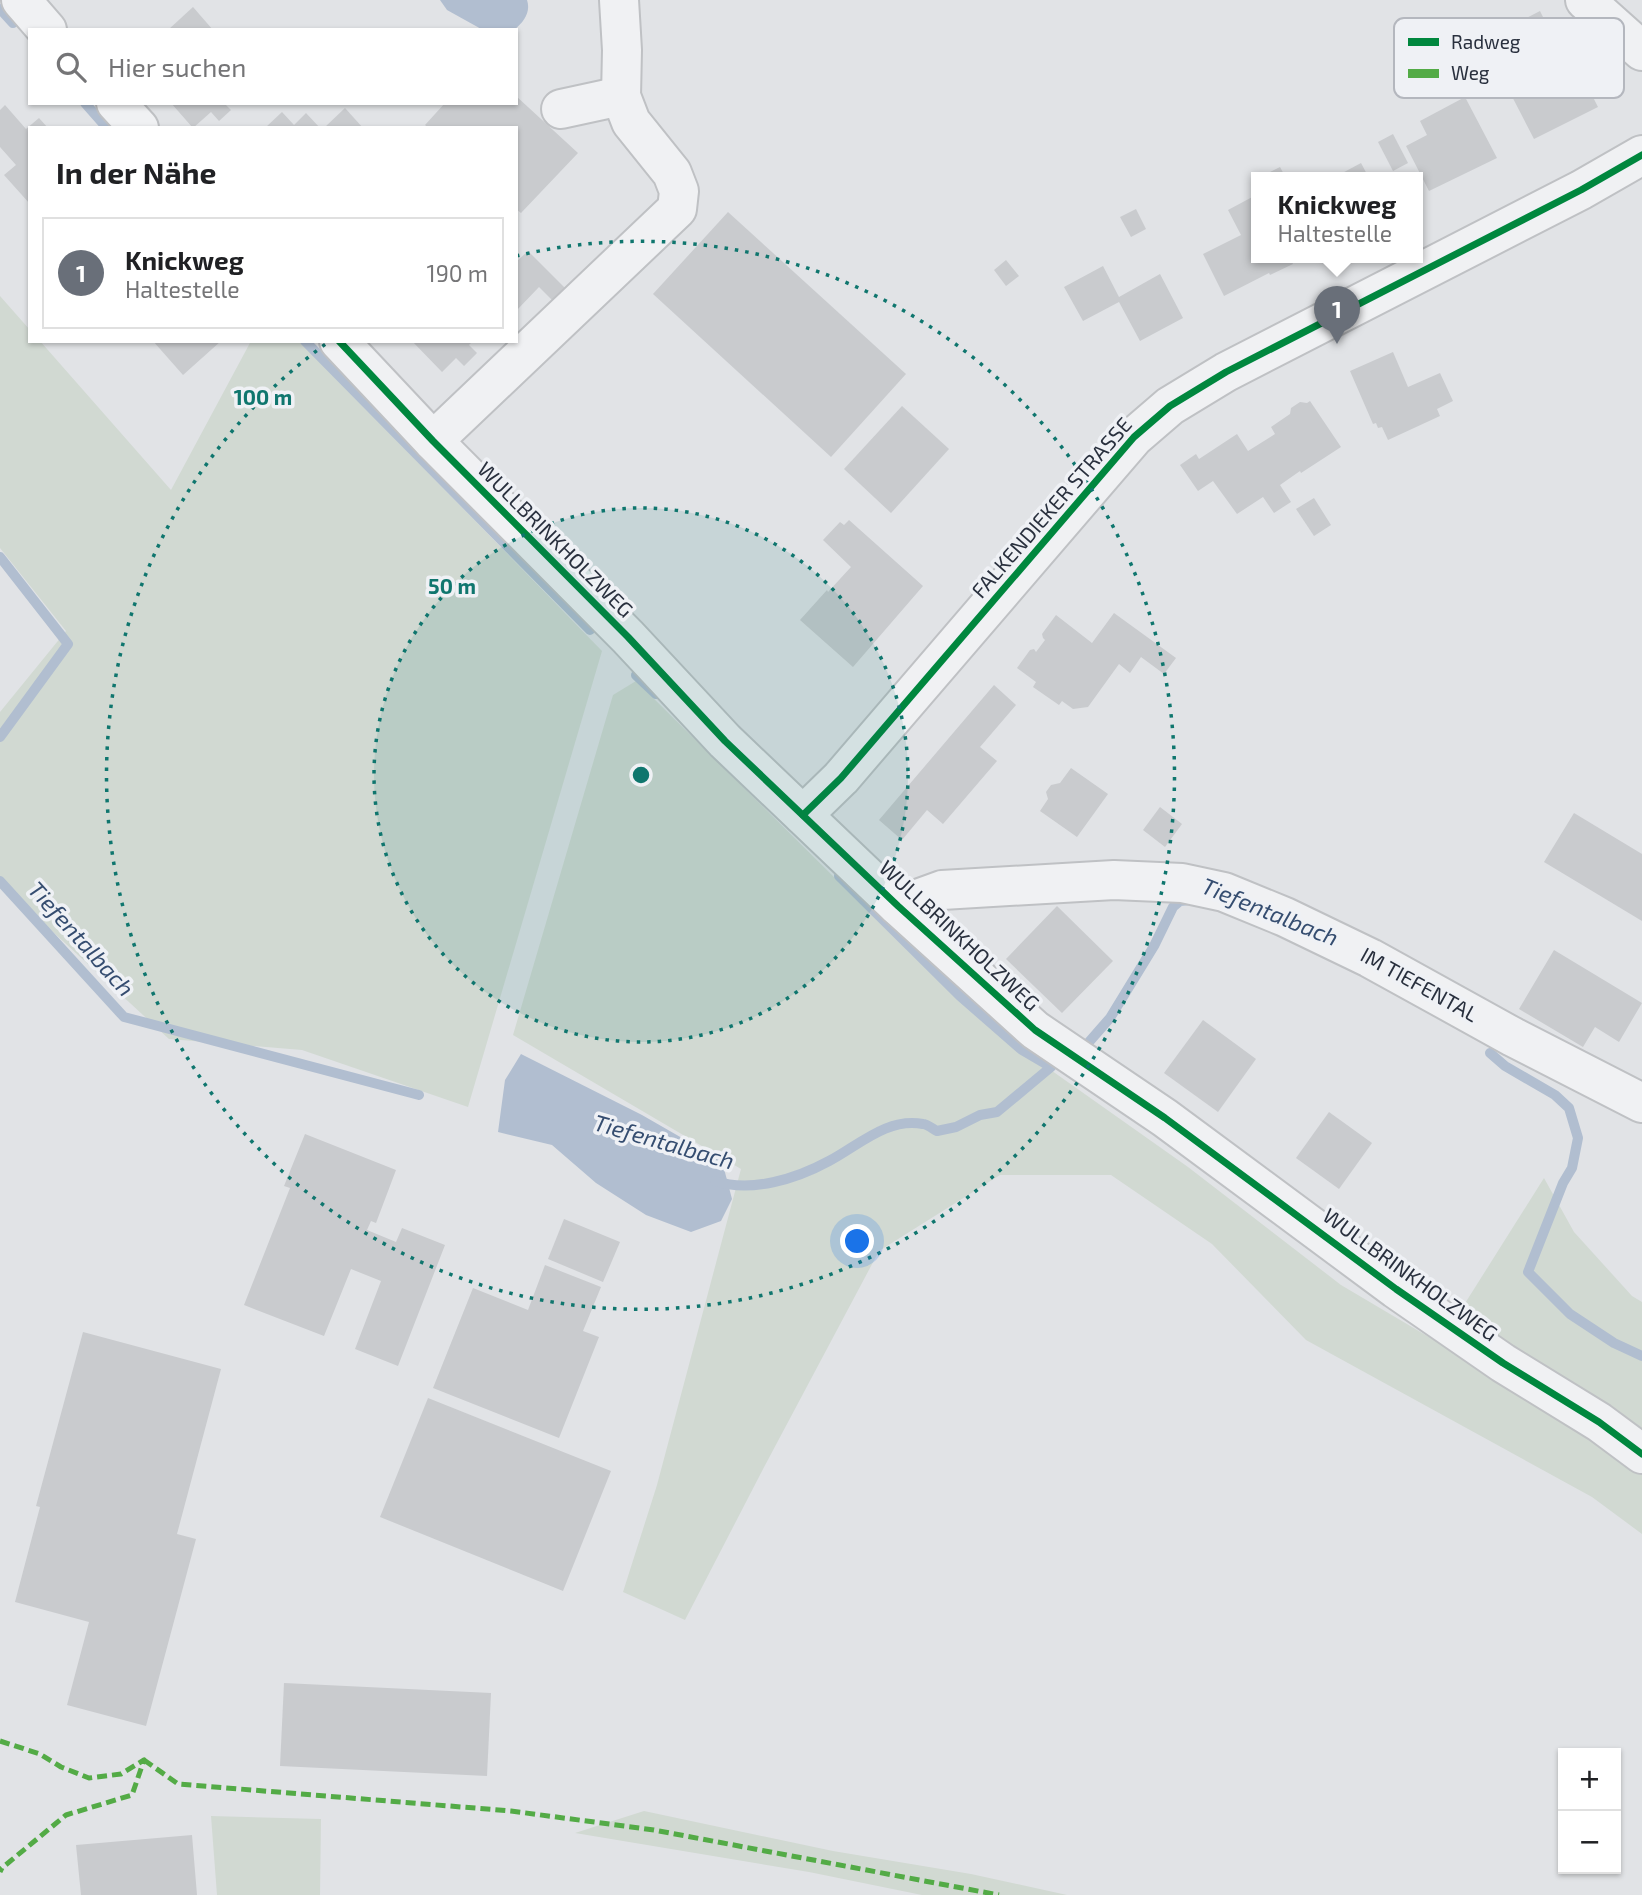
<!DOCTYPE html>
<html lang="de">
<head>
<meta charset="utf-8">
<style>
	body { margin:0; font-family:"Exo 2",sans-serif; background:#f6f6f6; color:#202124 }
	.controls { position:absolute; right:21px; bottom:21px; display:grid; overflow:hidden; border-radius:0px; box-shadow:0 2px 5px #0004 }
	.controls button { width:63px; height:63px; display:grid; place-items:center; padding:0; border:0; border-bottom:2px solid #e0e0e0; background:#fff; color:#202124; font:35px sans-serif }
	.you { position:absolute; left:858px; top:1242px; width:24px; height:24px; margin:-18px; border:5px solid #fff; border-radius:50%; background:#1a73e8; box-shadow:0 0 0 10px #1a73e833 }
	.badge { display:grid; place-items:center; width:46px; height:46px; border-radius:50%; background:#696f79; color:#fff; font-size:23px; font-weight:700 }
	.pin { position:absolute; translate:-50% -58px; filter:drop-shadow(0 2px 4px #0008) }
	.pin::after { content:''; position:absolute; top:37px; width:24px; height:21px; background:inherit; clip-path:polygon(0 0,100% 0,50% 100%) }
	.popup { position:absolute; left:1251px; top:172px; width:172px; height:91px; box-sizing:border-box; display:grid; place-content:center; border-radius:0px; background:#fff; filter:drop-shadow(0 2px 5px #0005); font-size:23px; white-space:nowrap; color:#757577 }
	.popup b { font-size:26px; color:#202124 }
	.popup::after { content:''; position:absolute; left:50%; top:100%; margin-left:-14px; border:14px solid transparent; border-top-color:#fff }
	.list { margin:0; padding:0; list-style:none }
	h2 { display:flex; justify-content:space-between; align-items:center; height:91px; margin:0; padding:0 28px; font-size:30px }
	h2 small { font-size:23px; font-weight:400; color:#757577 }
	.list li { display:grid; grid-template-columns:46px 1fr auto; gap:21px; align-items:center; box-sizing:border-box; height:112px; margin:0 14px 14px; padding:0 14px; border:2px solid #e0e0e0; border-radius:0px }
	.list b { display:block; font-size:26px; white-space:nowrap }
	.list p { margin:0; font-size:23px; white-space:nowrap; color:#757577 }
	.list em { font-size:23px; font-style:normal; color:#757577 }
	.icon { flex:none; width:38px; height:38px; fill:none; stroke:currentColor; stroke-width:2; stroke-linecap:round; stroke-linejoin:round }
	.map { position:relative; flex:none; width:1642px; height:1895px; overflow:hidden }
	.search { position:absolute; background:#fff; box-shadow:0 2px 5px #0004; left:28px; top:28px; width:490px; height:77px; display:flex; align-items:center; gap:18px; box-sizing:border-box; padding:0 24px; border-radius:0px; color:#757577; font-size:26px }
	.panel { position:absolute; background:#fff; box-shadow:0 2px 5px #0004; left:28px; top:126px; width:490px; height:217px; border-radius:0px }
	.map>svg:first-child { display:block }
</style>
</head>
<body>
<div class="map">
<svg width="1642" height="1895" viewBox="0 0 1642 1895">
	<rect width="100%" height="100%" fill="#e1e3e6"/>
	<g fill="#d1d9d2">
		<polygon points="0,296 30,330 30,341 40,341 171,490 251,341 300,341 602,651 468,1107 302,1050 169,1039 0,883 0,712 66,631 0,548"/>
		<polygon points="636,681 947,989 1055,1073 1188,1167 1341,1285 1559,1414 1642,1468 1642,1534 1592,1497 1306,1340 1212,1244 1111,1175 1000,1175 879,1251 761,1473 685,1620 623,1592 657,1485 741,1169 513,1035 613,695"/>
		<polygon points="1544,1178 1574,1232 1632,1296 1642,1302 1642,1441 1457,1316"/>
		<polygon points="644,1811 833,1851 971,1874 1067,1895 922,1895 809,1872 575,1833"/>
		<polygon points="211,1816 321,1819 320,1895 217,1895"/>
	</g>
	<g fill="#b1bed0">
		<path d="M440 0H527C531 12 524 22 514 30H483L447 10Z"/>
		<polygon points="521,1054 642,1115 722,1161 732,1199 721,1221 691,1232 646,1215 596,1183 552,1145 498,1132 505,1080"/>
	</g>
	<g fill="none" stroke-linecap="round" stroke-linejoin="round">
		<g stroke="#b1bed0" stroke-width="10">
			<polyline points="0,9 13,23"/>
			<polyline points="85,103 107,128"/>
			<polyline points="305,341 590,630"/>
			<polyline points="0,557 68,644 0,737"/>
			<polyline points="636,675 656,694"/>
			<polyline points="0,881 124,1017 419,1095"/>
			<polyline points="1089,1042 1110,1018 1154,946 1173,907 1180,901 1190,900"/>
			<polyline points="1490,1053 1505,1066 1555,1095 1569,1108 1578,1138 1572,1168 1563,1183 1528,1272 1570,1314 1614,1343 1642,1356"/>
			<path d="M715 1181C751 1193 796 1179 829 1161 858 1146 887 1117 923 1124 927 1124 933 1129 937 1131L956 1127 980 1115 997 1112 1051 1067 1022 1050 960 996 839 876"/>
		</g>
	</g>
	<g fill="#c9cbce">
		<polygon points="193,7 213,30 168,30"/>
		<polygon points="1540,11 1546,23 1524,35 1517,23"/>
		<polygon points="1419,27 1426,39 1404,50 1398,37"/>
		<polygon points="1557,35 1565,49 1568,48 1598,107 1534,139 1504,81 1535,65 1528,50"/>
		<polygon points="516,96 578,153 521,213 516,209 516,128 429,128 425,125 445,103 516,103"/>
		<polygon points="1465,97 1497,158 1429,191 1406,146 1427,135 1420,121"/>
		<polygon points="171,103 224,103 231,110 219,121 211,112 193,128"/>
		<polygon points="5,105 26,129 39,118 48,128 30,128 30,204 4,175 16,165 0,147 0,110"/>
		<polygon points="345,108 363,128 324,128"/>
		<polygon points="282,112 294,125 306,113 320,128 265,128"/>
		<polygon points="1393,134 1408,163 1393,171 1378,142"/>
		<polygon points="1361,163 1369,178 1333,178"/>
		<polygon points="1280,167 1286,178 1268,178 1266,174"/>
		<polygon points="1256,195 1256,258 1290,258 1293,264 1270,275 1269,273 1224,296 1203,254 1241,235 1228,210"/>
		<polygon points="1136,209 1146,229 1131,237 1120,217"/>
		<polygon points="728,212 906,374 831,457 653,294"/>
		<polygon points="528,251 567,290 555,303 539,287 516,311 516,262"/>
		<polygon points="1006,260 1019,276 1006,286 994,270"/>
		<polygon points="1103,266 1119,297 1160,274 1183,318 1140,341 1119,302 1083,321 1064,287"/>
		<polygon points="153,341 221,341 183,375"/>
		<polygon points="412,341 473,341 469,345 477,353 464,366 456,358 442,372"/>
		<polygon points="1393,352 1408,387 1440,373 1453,401 1437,409 1440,416 1388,440 1382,427 1378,428 1376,423 1373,424 1350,371"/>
		<polygon points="1310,401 1341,447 1301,473 1300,471 1280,485 1291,502 1274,513 1263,497 1237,514 1213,481 1198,491 1180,465 1196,454 1199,459 1237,434 1248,451 1275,434 1271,427 1290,414 1291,408 1300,402 1307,403"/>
		<polygon points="902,406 949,449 891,513 844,469"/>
		<polygon points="1314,498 1331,525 1314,536 1296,509"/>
		<polygon points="849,520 923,586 853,667 800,620 827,590 828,592 851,567 823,540 840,522 844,525"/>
		<polygon points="1114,613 1176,658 1164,674 1141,657 1130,673 1119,664 1088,707 1073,709 1062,701 1059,705 1033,687 1036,682 1017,668 1030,650 1034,649 1036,652 1045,640 1043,638 1042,634 1056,615 1092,643"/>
		<polygon points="994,685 1016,705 980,747 997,761 943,824 927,810 902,840 879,820"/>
		<polygon points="1071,768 1108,794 1077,837 1040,811 1048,799 1046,792 1051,785 1060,783"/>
		<polygon points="1160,807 1182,824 1165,847 1143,830"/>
		<polygon points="1574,813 1642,854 1642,921 1544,862"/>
		<polygon points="1057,906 1113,961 1062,1013 1006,959"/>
		<polygon points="1554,950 1642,1003 1619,1042 1595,1027 1583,1047 1519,1009"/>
		<polygon points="1203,1020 1256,1059 1218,1112 1164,1073"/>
		<polygon points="1329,1112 1372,1143 1339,1189 1296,1158"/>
		<polygon points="305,1134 396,1170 376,1223 371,1221 367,1230 396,1242 402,1228 445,1245 398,1366 355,1349 381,1281 351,1269 324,1336 244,1305 290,1188 284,1186"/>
		<polygon points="564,1219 620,1242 603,1282 548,1259"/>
		<polygon points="545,1265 601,1287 583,1331 599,1337 559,1438 433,1388 473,1288 528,1310"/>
		<polygon points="83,1332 221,1369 177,1534 196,1539 146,1726 67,1705 89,1622 15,1602 40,1507 36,1506"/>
		<polygon points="428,1398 611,1471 563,1591 380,1517"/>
		<polygon points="284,1683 491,1693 487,1776 280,1766"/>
		<polygon points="192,1835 197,1895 81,1895 76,1845"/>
	</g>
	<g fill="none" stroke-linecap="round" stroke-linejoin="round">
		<defs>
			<g id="minor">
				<polyline points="21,0 47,30"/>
				<polyline points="1585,0 1642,51"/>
				<polyline points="116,103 139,128"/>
				<polyline points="561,109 621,96"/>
				<polyline points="339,341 433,441 628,637 725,741 898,906 1035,1030 1165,1118 1396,1289 1503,1363 1599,1422 1642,1454"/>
				<polyline points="433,441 677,209 679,191 672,173 631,122 621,96 622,50 619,0"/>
				<polyline points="803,815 841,778 1134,437 1170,406 1226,372 1581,190 1642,155"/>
				<polyline points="898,906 942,890 1114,880 1182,883 1224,892 1285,917 1370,958 1513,1037 1642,1103"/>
			</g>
		</defs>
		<use href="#minor" stroke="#bfc1c4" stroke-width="42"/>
		<use href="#minor" stroke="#f0f1f3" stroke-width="38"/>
		<g stroke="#53ab46" stroke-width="5" stroke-dasharray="10 5" stroke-linecap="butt">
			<polyline points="0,1741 40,1754 61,1767 89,1778 121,1774 144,1760 132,1795 66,1815 2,1868 0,1872"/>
			<polyline points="144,1760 178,1784 511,1811 654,1830 999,1895"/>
		</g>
		<defs>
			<g id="cycleway">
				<polyline points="339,341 433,441 628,637 725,741 898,906 1035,1030 1165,1118 1396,1289 1503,1363 1599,1422 1642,1454"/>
				<polyline points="803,815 841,778 1134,437 1170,406 1226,372 1581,190 1642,155"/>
			</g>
		</defs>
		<use href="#cycleway" stroke="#eff1f5" stroke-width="11"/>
		<use href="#cycleway" stroke="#00873e" stroke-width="7"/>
	</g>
	<circle cx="641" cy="775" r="267" fill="#0f766e" fill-opacity=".12"/>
	<g fill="none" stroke="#0f766e" stroke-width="3.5" stroke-dasharray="3.5 7">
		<circle cx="641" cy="775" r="267"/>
		<path d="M516 256A534 534 0 1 1 327 343"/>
	</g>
	<g text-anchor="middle" stroke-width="7" stroke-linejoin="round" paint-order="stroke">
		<g font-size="21" fill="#29303e" stroke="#eff1f5">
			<text transform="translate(1052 508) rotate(-49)" y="7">FALKENDIEKER STRASSE</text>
			<text transform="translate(555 540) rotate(45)" y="7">WULLBRINKHOLZWEG</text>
			<text transform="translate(959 936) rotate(43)" y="7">WULLBRINKHOLZWEG</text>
			<text transform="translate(1419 985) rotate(29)" y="7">IM TIEFENTAL</text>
			<text transform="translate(1410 1275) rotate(36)" y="7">WULLBRINKHOLZWEG</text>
		</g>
		<g font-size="23" font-style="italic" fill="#354d70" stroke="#eff1f5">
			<text transform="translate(1270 912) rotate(22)" y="8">Tiefentalbach</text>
			<text transform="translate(81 939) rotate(48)" y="8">Tiefentalbach</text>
			<text transform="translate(664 1142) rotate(16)" y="8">Tiefentalbach</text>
		</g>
	</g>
	<rect x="1394" y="18" width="230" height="80" rx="10" fill="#eff1f5" stroke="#b4b7be" stroke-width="2"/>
	<rect x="1408" y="38" width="31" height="8" fill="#00873e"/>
	<rect x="1408" y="69" width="31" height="9" fill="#53ab46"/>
	<g font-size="19" fill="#29303e">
		<text x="1451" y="49">Radweg</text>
		<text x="1451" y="80">Weg</text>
	</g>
	<circle cx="641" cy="775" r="10" fill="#0f766e" stroke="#eff1f5" stroke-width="3.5"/>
	<g font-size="21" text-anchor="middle" font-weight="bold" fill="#0f766e" stroke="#eff1f5" stroke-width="7" stroke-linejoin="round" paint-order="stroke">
		<text x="263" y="405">100 m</text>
		<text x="452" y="594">50 m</text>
	</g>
</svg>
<div class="controls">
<button>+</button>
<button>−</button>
</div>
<div class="you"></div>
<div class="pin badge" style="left:1337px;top:344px">1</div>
<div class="popup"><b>Knickweg</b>Haltestelle</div>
<div class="search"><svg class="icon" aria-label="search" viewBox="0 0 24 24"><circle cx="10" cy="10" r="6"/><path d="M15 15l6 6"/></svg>Hier suchen</div>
<section class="panel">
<h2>In der Nähe<small></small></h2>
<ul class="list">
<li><span class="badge">1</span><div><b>Knickweg</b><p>Haltestelle</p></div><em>190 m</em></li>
</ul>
</section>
</div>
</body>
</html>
